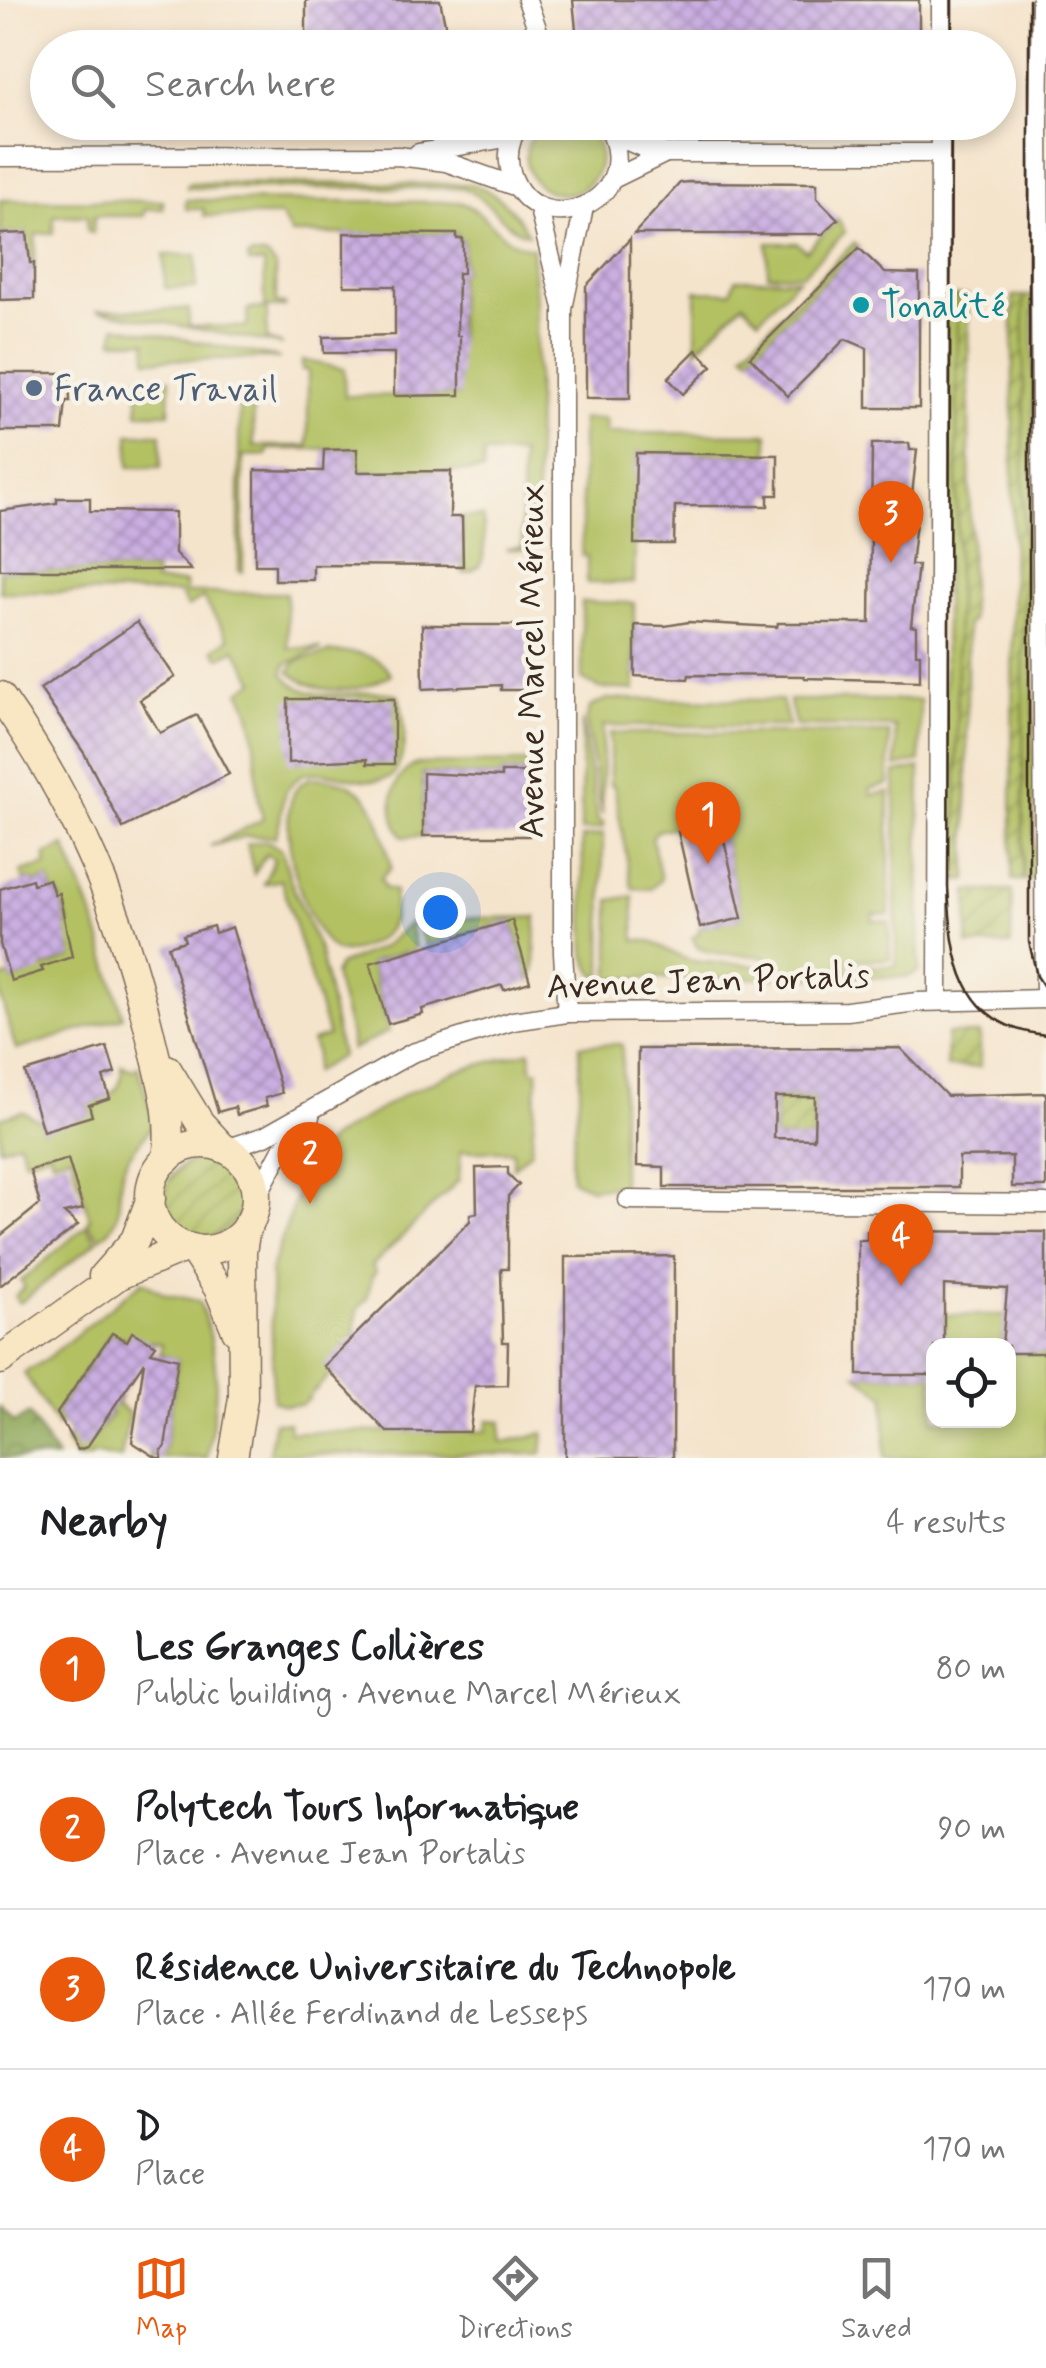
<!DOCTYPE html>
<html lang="en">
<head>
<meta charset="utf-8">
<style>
	body { margin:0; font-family:Mynerve,sans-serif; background:#f6f6f6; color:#202124 }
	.controls { position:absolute; right:30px; bottom:30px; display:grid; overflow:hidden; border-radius:20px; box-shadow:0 5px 15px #0003 }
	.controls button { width:90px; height:90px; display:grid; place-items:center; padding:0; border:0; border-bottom:2px solid #e0e0e0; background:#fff; color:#202124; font:50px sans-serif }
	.you { position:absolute; left:440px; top:912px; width:35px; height:35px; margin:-25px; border:8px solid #fff; border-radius:50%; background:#1a73e8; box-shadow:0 0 0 15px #1a73e833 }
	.badge { display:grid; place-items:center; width:65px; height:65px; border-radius:50%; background:#ea580c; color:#fff; font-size:32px; font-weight:700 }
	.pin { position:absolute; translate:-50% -82px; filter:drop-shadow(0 2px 5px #0008) }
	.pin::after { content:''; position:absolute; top:52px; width:35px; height:30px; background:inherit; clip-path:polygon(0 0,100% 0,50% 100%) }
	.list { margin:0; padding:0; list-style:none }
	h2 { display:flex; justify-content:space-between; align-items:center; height:130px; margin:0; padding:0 40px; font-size:42px }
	h2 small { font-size:32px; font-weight:400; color:#757577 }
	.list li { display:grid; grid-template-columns:65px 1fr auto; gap:30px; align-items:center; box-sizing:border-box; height:160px; padding:0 40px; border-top:2px solid #e0e0e0 }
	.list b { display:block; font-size:38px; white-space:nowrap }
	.list p { margin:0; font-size:32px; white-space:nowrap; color:#757577 }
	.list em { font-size:32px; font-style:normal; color:#757577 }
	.icon { flex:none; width:55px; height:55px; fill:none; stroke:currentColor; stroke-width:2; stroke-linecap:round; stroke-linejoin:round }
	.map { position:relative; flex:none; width:1046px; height:1458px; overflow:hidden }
	.search { position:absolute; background:#fff; box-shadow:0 5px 15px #0003; left:30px; right:30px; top:30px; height:110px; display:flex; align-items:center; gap:25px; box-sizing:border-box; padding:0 35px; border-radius:55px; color:#757577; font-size:38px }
	.sheet { height:770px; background:#fff }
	nav { display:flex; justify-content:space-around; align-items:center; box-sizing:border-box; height:140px; border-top:2px solid #e0e0e0; background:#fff; font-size:28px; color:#757577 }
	nav a { display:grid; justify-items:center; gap:5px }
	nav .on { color:#ea580c }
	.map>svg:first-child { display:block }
</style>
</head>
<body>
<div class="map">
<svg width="1046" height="1458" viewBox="0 0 1046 1458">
	<defs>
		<pattern id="forest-crowns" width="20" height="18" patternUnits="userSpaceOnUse" patternTransform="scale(2.5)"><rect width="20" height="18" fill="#8ea759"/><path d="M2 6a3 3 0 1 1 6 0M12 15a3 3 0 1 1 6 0" fill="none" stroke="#758849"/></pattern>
		<pattern id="garden-furrows" width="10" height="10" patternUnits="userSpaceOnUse" patternTransform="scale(2.5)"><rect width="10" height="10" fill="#b3c163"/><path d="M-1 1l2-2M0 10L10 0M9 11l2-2" fill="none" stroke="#939d51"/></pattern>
		<pattern id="building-cross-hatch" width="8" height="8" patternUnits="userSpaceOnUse" patternTransform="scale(2.5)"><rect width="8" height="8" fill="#cbafe2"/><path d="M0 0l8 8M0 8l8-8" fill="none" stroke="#a68fb7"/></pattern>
	</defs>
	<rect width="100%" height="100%" fill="#f7f3e8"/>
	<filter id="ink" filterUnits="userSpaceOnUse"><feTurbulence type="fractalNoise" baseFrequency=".01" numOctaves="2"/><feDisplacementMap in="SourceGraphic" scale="20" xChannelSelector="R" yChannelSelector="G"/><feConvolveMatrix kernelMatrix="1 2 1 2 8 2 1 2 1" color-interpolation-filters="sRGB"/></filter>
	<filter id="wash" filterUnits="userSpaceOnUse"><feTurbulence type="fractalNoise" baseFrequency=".0048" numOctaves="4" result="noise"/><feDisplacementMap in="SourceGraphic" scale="40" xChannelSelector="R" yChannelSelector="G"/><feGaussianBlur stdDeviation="2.25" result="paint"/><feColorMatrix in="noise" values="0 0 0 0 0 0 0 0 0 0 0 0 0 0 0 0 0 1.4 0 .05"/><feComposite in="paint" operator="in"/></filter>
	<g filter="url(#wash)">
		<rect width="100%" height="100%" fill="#f5e4cc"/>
		<g fill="#b3c163" stroke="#777640" stroke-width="2.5">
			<circle cx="563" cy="157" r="37"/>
			<path d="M188 183 471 184C497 191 515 211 528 234 503 230 492 198 462 188H187Z"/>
			<polygon points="0,200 163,201 163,209 145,209 144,216 94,216 93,233 88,232 87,216 54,216 53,233 36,234 34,267 34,263 30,263 27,234 0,234"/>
			<path d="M186 200 459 202C491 212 494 242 532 248L536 300 537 532H528V550L505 549 522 547 521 454H484L483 471 360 472 357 449H268L267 455 243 456V572H239V397H270V402L253 403 254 446H308V370H302V360L344 369 345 396 459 395 458 273 463 272V240L457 239V234H291L281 216H204V209H186Z"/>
			<polygon points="838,219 845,232 803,274 768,275 767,243 797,243 806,251"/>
			<polygon points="854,243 859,248 750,357 744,352"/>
			<polygon points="164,255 196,255 196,288 165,288"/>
			<polygon points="252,255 267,256 276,266 276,303 285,304 285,307 267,307 267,340 283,345 96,310 189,309 189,326 247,327 248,309 265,308 264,263 249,263 248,257"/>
			<polygon points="736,279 798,279 759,319 743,303 696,350 696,291 731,292"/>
			<polygon points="946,296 957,296 957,881 944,881"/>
			<polygon points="1024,296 1033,296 1034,880 1023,880"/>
			<polygon points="116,326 280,358 147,360 146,341 113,341"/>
			<polygon points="138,379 170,379 169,413 138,413"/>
			<polygon points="582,419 605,419 606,433 768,434 768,455 637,453 634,583 587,583 587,556 582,556"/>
			<rect x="129" y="434" width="32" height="33"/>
			<path d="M462 517H483C483 539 492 571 463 573Z"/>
			<path d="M0 570H155V582L185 583 186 593H286L288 648H321L285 665 283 673C310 711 363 685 398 695 406 719 409 757 391 777 362 788 335 768 303 774 273 795 287 812 275 837L246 836 210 846 263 819C250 776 264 730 240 691L255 681 235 649 220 658 213 649 229 639 203 598 187 607 180 593 0 592Z"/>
			<polygon points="582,602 634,603 635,690 598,688 582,679"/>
			<path d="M331 652C353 652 379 653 391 674 361 694 317 697 289 671L297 661Z"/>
			<polygon points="607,699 782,700 789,726 603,726 602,815 586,720 590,707"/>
			<polygon points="789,700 920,700 920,761 896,767 895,727 796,726"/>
			<polygon points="582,721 598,822 603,822 603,828 581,831"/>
			<path d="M610 733H889V784L870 789 871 795 889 792V915L873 914 872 920 889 922 890 959 848 960V977L789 978C767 942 730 962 698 948L692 938 699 933V928L742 917 720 824 678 832V826L657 831 652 838 661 879 651 889 632 888 614 786 610 785Z"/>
			<path d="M529 762V772H502L501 777 423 773V836L403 837C387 813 388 777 417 764Z"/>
			<polygon points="920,768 919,971 908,977 855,977 855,967 896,966 895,773"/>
			<path d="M311 778C374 777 380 817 391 868L381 878 385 888 395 891C394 914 395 932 372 943 361 948 347 956 335 950 305 933 261 793 311 778Z"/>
			<polygon points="603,834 602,981 592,971 585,955 582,838"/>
			<polygon points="267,841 282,850 291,882 320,952 341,1056 314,1072 316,1053 312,1041 328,1036 281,880 264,884 274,859 266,854 254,874 247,844"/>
			<polygon points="65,846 96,924 123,1017 16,1050 0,995 0,979 10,976 12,981 72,957 63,926 68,924 59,894 54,894 49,879 33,884 32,879 24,881 21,872 47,865 45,855"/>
			<path d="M633 896 635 940C657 939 666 952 686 959 715 969 753 954 776 978H610V900Z"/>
			<polygon points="536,917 535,970 530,982 512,920 426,946 418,927 424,919"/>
			<polygon points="410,923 416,955 404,952 370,963 389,1031 351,1050 351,1037 334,975 339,965 383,947"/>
			<polygon points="622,1044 622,1187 591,1188 572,1180 571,1162 580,1088 580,1045"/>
			<polygon points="530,1051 532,1070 538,1071 531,1151 513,1168 513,1151 461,1151 459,1180 372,1266 376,1272 372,1277 367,1299 358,1308 352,1352 301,1405 284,1405 273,1401 271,1270 302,1180 313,1158 332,1138 405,1094 454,1072"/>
			<path d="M121 1065 132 1070 138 1066 154 1123C145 1138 132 1148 125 1164 112 1195 130 1217 100 1238L87 1223 90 1219 71 1155 52 1160 50 1152 25 1160 19 1142 0 1148V1118L22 1111 40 1121 43 1131C58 1122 73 1112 88 1105 107 1097 126 1091 121 1065Z"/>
			<polygon points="86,1226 97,1241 20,1303 17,1301 15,1296 25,1287 21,1281"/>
			<path d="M143 1281 165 1294 199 1301C222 1359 218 1398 207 1458H149V1454L159 1455 165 1449 178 1360 160 1354 162 1344C144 1339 129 1342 111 1334L56 1414 65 1421 57 1426 24 1373 44 1361Z"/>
			<polygon points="944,1315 1006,1315 1002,1345 944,1345"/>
			<polygon points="1009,1353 1046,1353 1046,1458 885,1458 885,1396 857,1375 933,1375 934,1420 1008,1420"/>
			<polygon points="113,1392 121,1397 117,1404 129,1413 121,1458 91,1454 90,1458 76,1458 65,1441 70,1435 87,1445 112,1414 104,1406"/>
			<polygon points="488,1420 502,1421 501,1441 504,1442 544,1433 542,1454 269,1454 274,1422 289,1422 290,1432 487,1431"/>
		</g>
		<polygon fill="url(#forest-crowns)" stroke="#64683c" stroke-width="2.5" points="0,1407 14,1423 29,1414 57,1458 0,1458"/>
		<g fill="url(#garden-furrows)" stroke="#777640" stroke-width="2.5">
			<polygon points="957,296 968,296 971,622 967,623 967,880 957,881"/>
			<polygon points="1013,296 1024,296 1023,880 1012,880"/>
			<polygon points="968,891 1012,891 1011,945 968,945"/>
			<polygon points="947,1034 980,1034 980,1067 946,1067"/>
			<polygon points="775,1097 815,1097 814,1139 774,1138"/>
			<circle cx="204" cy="1198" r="39"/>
		</g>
		<g id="blocks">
			<g fill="url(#building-cross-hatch)" fill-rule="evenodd">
				<polygon points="306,0 440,0 450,48 306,48"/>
				<polygon points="573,0 919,0 919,48 786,48 785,42 734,48 592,48 576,30"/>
				<polygon points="688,182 817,183 817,198 838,219 823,234 634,234 680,183"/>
				<polygon points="27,233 30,263 34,263 34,299 0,300 0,234"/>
				<polygon points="344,233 457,234 457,239 463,239 463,273 458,273 457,336 460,336 460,395 394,396 394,353 324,353 323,337 395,335 395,286 344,286"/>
				<polygon points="630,239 630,398 586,398 586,286"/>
				<polygon points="859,248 885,273 919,274 919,408 867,408 867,348 845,339 788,396 750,357"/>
				<polygon points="696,350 712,366 683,394 668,378"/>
				<polygon points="0,373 69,373 70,401 66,401 63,431 0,431"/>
				<polygon points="909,443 910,450 917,450 911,504 918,505 911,565 918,565 911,626 916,627 916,654 920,654 920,681 805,678 804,676 689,675 688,679 635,676 635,625 665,626 689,622 777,627 778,623 870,623 872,444"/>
				<polygon points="357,449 358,472 451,471 450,517 462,517 463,566 313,565 313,580 275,580 275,565 255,565 255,470 323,471 324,450"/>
				<polygon points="636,453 778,455 778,495 768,495 768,506 675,506 674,544 634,544"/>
				<polygon points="57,498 90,498 90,511 175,512 175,553 191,570 0,570 0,511 57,503"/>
				<polygon points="137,622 175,677 140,700 160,733 197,715 229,774 123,828 84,753 40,689"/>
				<polygon points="422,625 528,625 528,690 501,690 501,685 423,689"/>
				<polygon points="288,699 394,699 394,764 367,764 367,759 288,763"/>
				<polygon points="501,772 529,772 529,836 423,836 423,773 501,777"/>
				<polygon points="720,823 742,918 700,928 678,832"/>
				<polygon points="32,879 33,884 49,879 54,894 59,893 72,957 41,967 43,971 11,981 0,944 0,889"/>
				<polygon points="512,920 530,982 504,990 502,985 422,1009 423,1014 388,1024 370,963"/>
				<polygon points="213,926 215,933 232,927 282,1093 265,1098 267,1106 237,1115 235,1107 218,1112 168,946 185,941 183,935"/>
				<polygon points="107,1047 115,1073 103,1077 110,1098 89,1105 92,1116 43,1131 25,1072"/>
				<path d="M900 1048 947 1096 1046 1093V1187H1012V1156L959 1157V1187H664V1167L637 1166 638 1049ZM775 1097H815L814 1139 774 1138Z"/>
				<polygon points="68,1159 83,1209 64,1213 78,1225 0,1286 0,1236 40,1204 30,1170"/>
				<polygon points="508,1167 508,1174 519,1185 508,1196 508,1269 501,1269 503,1342 508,1342 507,1385 475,1386 470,1432 387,1432 324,1366 470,1221 470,1214 477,1213 476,1168"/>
				<polygon points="867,1231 1046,1232 1046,1353 1008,1353 1008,1346 1002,1346 1007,1289 944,1285 944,1346 934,1346 934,1375 858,1375 858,1240 867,1240"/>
				<polygon points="674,1256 673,1458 565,1458 565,1257"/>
				<polygon points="132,1332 156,1345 151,1352 178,1359 165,1447 161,1450 162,1458 157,1458 132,1442 144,1362 87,1447 78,1450 57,1413 112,1333 127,1341"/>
			</g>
		</g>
	</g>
	<g filter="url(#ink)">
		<use href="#blocks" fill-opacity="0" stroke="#7c6b5b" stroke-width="2.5"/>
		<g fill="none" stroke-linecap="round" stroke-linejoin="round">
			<defs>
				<g id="street">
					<polyline points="527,0 544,48"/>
					<polyline points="1041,0 1039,122 1045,999"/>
					<polyline points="941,48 941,0"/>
					<path d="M521 122C510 138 505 156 512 175 538 249 653 198 605 122"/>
					<polyline points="613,135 644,148 667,153 940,153"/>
					<polyline points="418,153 512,137"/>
					<polyline points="0,157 398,156 446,162 517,187"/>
					<polyline points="613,179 666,153"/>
					<polyline points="538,205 562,304"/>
					<polyline points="938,1001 940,122"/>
					<polyline points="567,1013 563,953 563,309 584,207"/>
					<polyline points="226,1149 265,1136 412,1053 513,1021 567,1013 847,1011 917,1002 1046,999"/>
					<polyline points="256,1198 281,1151 310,1117"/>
					<polyline points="628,1200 1046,1204"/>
				</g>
				<g id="secondary">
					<path d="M0 696C80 810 121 910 153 1046 162 1084 173 1119 167 1159"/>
					<polyline points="167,1069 200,1123 223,1148"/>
					<circle cx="203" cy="1197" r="53"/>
					<polyline points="192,1248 218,1288 236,1330"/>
					<polyline points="103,1276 135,1240 151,1198"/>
					<polyline points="0,1360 119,1275 187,1247"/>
					<polyline points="233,1458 243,1398 242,1252 246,1227"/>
				</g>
			</defs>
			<use href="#street" stroke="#7c6b5b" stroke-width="21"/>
			<use href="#secondary" stroke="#7c6b5b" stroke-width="31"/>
			<use href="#street" stroke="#fff" stroke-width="18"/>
			<use href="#secondary" stroke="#f9e7c3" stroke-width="28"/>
			<g stroke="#3b2a1e" stroke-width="2.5">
				<polyline points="1029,0 1029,942 1037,976 1046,990"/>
				<polyline points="952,48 952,0"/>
				<path d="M951 122 948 887C952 957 959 1027 1046 1035"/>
			</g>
		</g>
	</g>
	<circle fill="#0f9aa8" stroke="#f7f3e8" stroke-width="4" cx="861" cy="305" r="10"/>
	<circle fill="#5c6f8a" stroke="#f7f3e8" stroke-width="4" cx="34" cy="388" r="10"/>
	<g text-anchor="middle" stroke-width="9" stroke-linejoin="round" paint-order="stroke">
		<g font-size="35" fill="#0d838f" stroke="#f7f3e8" text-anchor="start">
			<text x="881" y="317">Tonalité</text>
		</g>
		<g font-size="35" fill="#4e5e75" stroke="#f7f3e8" text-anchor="start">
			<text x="54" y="400">France Travail</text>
		</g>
		<g font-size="35" fill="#3b2a1e" stroke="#f7f3e8">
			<text transform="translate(531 661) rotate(-90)" y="12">Avenue Marcel Mérieux</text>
			<text transform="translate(708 980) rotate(-2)" y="12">Avenue Jean Portalis</text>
		</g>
	</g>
</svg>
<div class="controls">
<button><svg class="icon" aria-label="locate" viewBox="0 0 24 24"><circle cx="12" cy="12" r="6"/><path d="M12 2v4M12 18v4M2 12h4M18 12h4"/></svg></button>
</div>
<div class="you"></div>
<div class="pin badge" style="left:708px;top:864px">1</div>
<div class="pin badge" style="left:310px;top:1204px">2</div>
<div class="pin badge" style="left:891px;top:563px">3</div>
<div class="pin badge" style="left:901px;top:1286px">4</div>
<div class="search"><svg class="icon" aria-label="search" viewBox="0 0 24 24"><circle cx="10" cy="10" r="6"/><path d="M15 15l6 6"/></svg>Search here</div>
</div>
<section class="sheet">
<h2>Nearby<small>4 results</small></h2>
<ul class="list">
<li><span class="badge">1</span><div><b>Les Granges Collières</b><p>Public building · Avenue Marcel Mérieux</p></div><em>80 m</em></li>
<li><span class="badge">2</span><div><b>Polytech Tours Informatique</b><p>Place · Avenue Jean Portalis</p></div><em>90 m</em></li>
<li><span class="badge">3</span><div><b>Résidence Universitaire du Technopole</b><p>Place · Allée Ferdinand de Lesseps</p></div><em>170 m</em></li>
<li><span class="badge">4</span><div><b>D</b><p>Place</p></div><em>170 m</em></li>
</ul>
</section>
<nav>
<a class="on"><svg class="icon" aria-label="map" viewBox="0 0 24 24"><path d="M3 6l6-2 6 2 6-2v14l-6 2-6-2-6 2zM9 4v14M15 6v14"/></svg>Map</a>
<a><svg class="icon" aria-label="directions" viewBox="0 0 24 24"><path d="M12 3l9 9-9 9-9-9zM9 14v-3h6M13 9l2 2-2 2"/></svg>Directions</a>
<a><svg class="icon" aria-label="saved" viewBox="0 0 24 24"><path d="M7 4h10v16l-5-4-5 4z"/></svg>Saved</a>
</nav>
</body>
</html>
